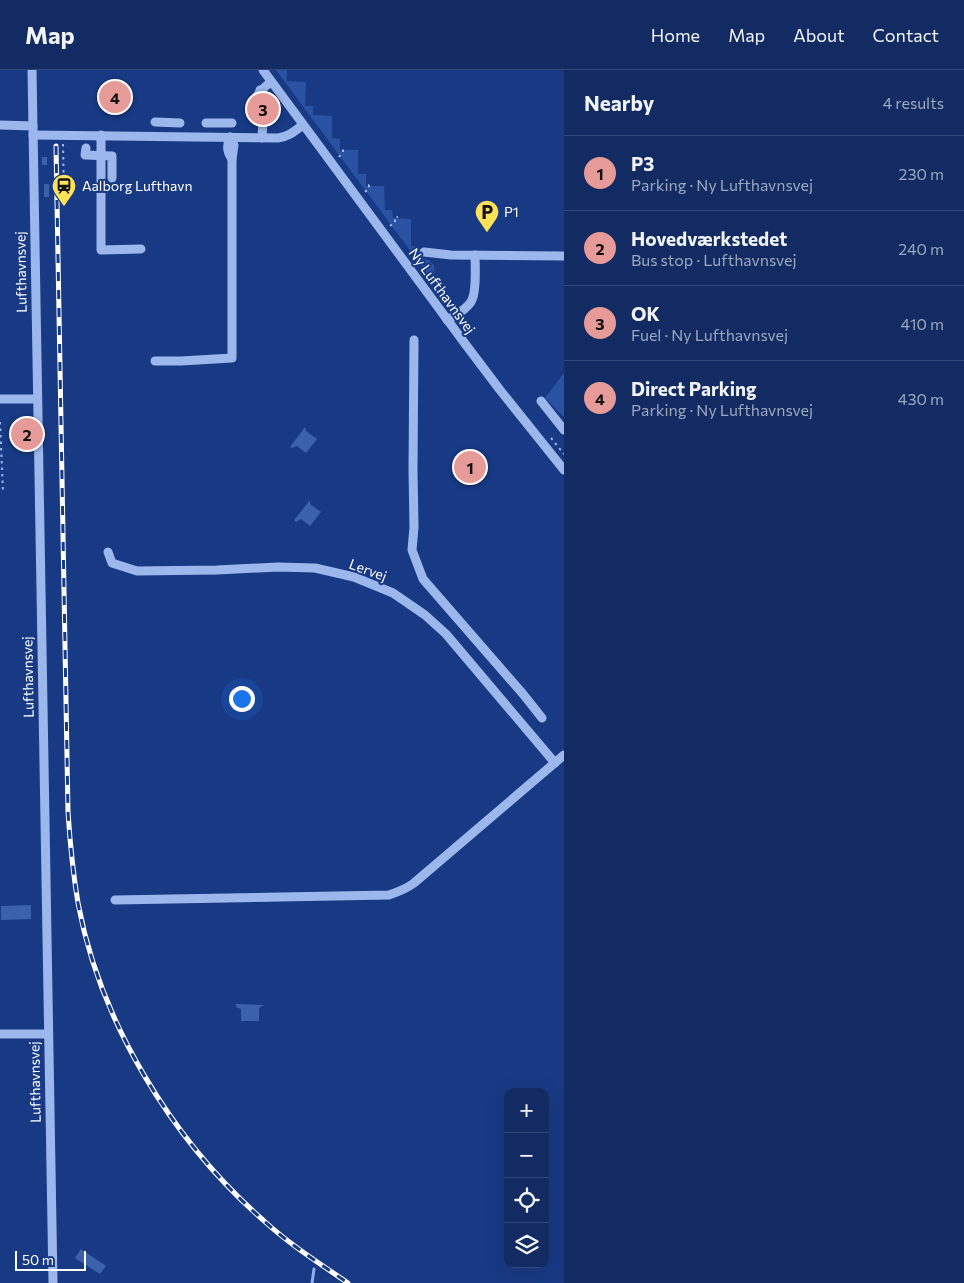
<!DOCTYPE html>
<html lang="en">
<head>
<meta charset="utf-8">
<style>
	body { margin:0; font-family:Commissioner,sans-serif; background:#1b3469; color:#f1f3f6 }
	.controls { position:absolute; right:15px; bottom:15px; display:grid; overflow:hidden; border-radius:10px; box-shadow:0 5px 20px #0002 }
	.controls button { width:45px; height:45px; display:grid; place-items:center; padding:0; border:0; border-bottom:1px solid #314878; background:#122c63; color:#f1f3f6; font:25px sans-serif }
	.scale { position:absolute; left:15px; bottom:12px; width:71px; box-sizing:border-box; padding-left:5px; border:2px solid #fff; border-top:0; font-size:14px; line-height:18px; white-space:nowrap; color:#fff; -webkit-text-stroke:4px #183a84; paint-order:stroke }
	.you { position:absolute; left:241px; top:628px; width:18px; height:18px; margin:-12px; border:4px solid #fff; border-radius:50%; background:#1a73e8; box-shadow:0 0 0 8px #1a73e833 }
	.badge { display:grid; place-items:center; width:32px; height:32px; border-radius:50%; background:#e69b98; color:#111; font-size:16px; font-weight:700 }
	.pin { position:absolute; translate:-50% -50%; border:2px solid #fff; box-shadow:0 1px 5px #0006 }
	.list { margin:0; padding:0; list-style:none }
	h2 { display:flex; justify-content:space-between; align-items:center; height:65px; margin:0; padding:0 20px; font-size:21px }
	h2 small { font-size:16px; font-weight:400; color:#9ca7be }
	.list li { display:grid; grid-template-columns:32px 1fr auto; gap:15px; align-items:center; box-sizing:border-box; height:75px; padding:0 20px; border-top:1px solid #314878 }
	.list b { display:block; font-size:19px; white-space:nowrap }
	.list p { margin:0; font-size:16px; white-space:nowrap; color:#9ca7be }
	.list em { font-size:16px; font-style:normal; color:#9ca7be }
	.icon { flex:none; width:28px; height:28px; fill:none; stroke:currentColor; stroke-width:2; stroke-linecap:round; stroke-linejoin:round }
	.map { position:relative; flex:none; width:564px; height:1213px; overflow:hidden }
	header { display:flex; align-items:center; gap:30px; box-sizing:border-box; height:70px; padding:0 25px; background:#122c63; border-bottom:1px solid #314878 }
	header strong { font-size:24px }
	nav { display:flex; gap:28px; margin-inline-start:auto; font-size:18px }
	main { display:flex }
	aside { flex:1; background:#122c63 }
	.map>svg:first-child { display:block }
</style>
</head>
<body>
<header>
<strong>Map</strong>
<nav><a>Home</a><a>Map</a><a>About</a><a>Contact</a></nav>
</header>
<main>
<div class="map">
<svg width="564" height="1213" viewBox="0 0 564 1213">
	<rect width="100%" height="100%" fill="#183a84"/>
	<g fill="#2a52a3">
		<polygon points="276,0 287,0 287,11 306,12 305,36 313,36 313,45 332,46 332,68 340,69 340,80 358,80 358,104 366,104 366,116 384,116 385,140 392,140 393,148 411,149 411,176 418,177 418,188 428,190 434,195 435,214"/>
		<polygon points="564,303 564,347 545,328"/>
	</g>
	<g fill="none" stroke-linecap="round" stroke-linejoin="round">
		<polyline stroke="#8fb0ef" stroke-width="3" points="312,1213 314,1199"/>
	</g>
	<g fill="#3c61ab">
		<rect x="42" y="87" width="5" height="8"/>
		<rect x="44" y="114" width="5" height="13"/>
		<polygon points="305,357 306,361 317,369 306,383 297,376 292,378 290,377"/>
		<polygon points="310,430 310,434 321,442 310,456 301,449 296,452 294,450"/>
		<polygon points="31,835 31,849 1,850 1,836"/>
		<polygon points="236,934 264,935 259,938 259,951 241,951 241,939 236,937"/>
		<polygon points="81,1179 106,1196 100,1204 75,1188"/>
	</g>
	<g fill="none" stroke-linecap="round" stroke-linejoin="round">
		<g stroke="#9cb7ec" stroke-width="2" stroke-dasharray="2.5 4" stroke-linecap="butt">
			<polyline points="63,74 64,125"/>
			<polyline points="339,87 343,82 343,79 345,78"/>
			<polyline points="365,122 369,118 369,115 371,114"/>
			<polyline points="390,156 395,152 395,147 398,147"/>
			<polyline points="0,352 3,422"/>
			<polyline points="551,368 564,384"/>
		</g>
		<g stroke="#9cb7ec" stroke-width="9">
			<polyline points="32,0 53,1213"/>
			<polyline points="263,0 466,275 500,320 564,400"/>
			<polyline points="260,20 268,32 268,42 263,50 262,68"/>
			<path d="M263 50C249 32 255 24 271 12"/>
			<polyline points="155,52 180,53"/>
			<polyline points="206,53 232,53"/>
			<polyline points="0,55 33,56"/>
			<path d="M33 65 278 68C288 67 295 61 303 55"/>
			<polyline points="101,65 101,180 141,179"/>
			<path d="M230 67C227 76 226 80 232 89"/>
			<polyline points="86,78 85,85 112,86 112,108"/>
			<polyline points="424,182 451,185 564,186"/>
			<path d="M447 250C455 245 468 239 472 230 477 219 475 197 475 185"/>
			<polyline points="414,270 413,400 414,457 412,480 423,509 523,624 542,648"/>
			<polyline points="155,291 181,291 232,288 232,89 234,75 230,67"/>
			<polyline points="0,329 37,329"/>
			<polyline points="541,331 564,360"/>
			<polyline points="108,482 112,493 137,501 217,500 278,497 315,498 354,507 393,523 425,545 446,564 555,693"/>
			<path d="M115 830 389 825C398 822 406 819 414 813L564 685"/>
			<polyline points="0,964 48,964"/>
		</g>
		<defs>
			<path id="rail" d="M56 76 68 742C70 773 73 803 78 833 100 952 172 1070 263 1150 289 1174 319 1193 348 1213"/>
		</defs>
		<use href="#rail" stroke="#fff" stroke-width="5"/>
		<use href="#rail" stroke="#183a84" stroke-width="3" stroke-dasharray="9" stroke-linecap="butt"/>
	</g>
	<defs>
		<symbol id="station-pin" viewBox="-11 -11 22 30"><path d="M0 17L-7.5 6A9.5 9.5 0 1 1 7.5 6Z" fill="#ffe258" stroke="#183a84"/><path d="M-3-6H3Q5-6 5-4V2Q5 4 3 4L4.5 6H3L1.5 4h-3L-3 6H-4.5L-3 4Q-5 4-5 2V-4Q-5-6-3-6ZM-3.5-4v3h7v-3ZM-3.5 1v1.5H-2V1ZM2 1v1.5H3.5V1Z" fill="#111"/></symbol>
		<symbol id="parking-pin" viewBox="-11 -11 22 30"><path d="M0 17L-7.5 6A9.5 9.5 0 1 1 7.5 6Z" fill="#ffe258" stroke="#183a84"/><path d="M-3.5-5.5H1a3.5 3.5 0 0 1 0 7H-1V5.5H-3.5ZM-1-3.4V-.6H.8a1.4 1.4 0 0 0 0-2.8Z" fill="#111"/></symbol>
	</defs>
	<g fill-rule="evenodd">
		<use href="#station-pin" x="50" y="102" width="28" height="38"/>
		<use href="#parking-pin" x="473" y="128" width="28" height="38"/>
	</g>
	<g text-anchor="middle" stroke-width="4" stroke-linejoin="round" paint-order="stroke">
		<g font-size="14" fill="#fff" stroke="#183a84" text-anchor="start">
			<text x="82" y="121">Aalborg Lufthavn</text>
			<text x="504" y="147">P1</text>
		</g>
		<g font-size="14" fill="#fff" stroke="#183a84">
			<text transform="translate(21 202) rotate(-91)" y="5">Lufthavnsvej</text>
			<text transform="translate(442 221) rotate(54)" y="5">Ny Lufthavnsvej</text>
			<text transform="translate(368 500) rotate(20)" y="5">Lervej</text>
			<text transform="translate(28 607) rotate(-91)" y="5">Lufthavnsvej</text>
			<text transform="translate(35 1012) rotate(-91)" y="5">Lufthavnsvej</text>
		</g>
	</g>
</svg>
<div class="controls">
<button>+</button>
<button>−</button>
<button><svg class="icon" aria-label="locate" viewBox="0 0 24 24"><circle cx="12" cy="12" r="6"/><path d="M12 2v4M12 18v4M2 12h4M18 12h4"/></svg></button>
<button><svg class="icon" aria-label="layers" viewBox="0 0 24 24"><path d="M12 4l9 5-9 5-9-5zM3 14l9 5 9-5"/></svg></button>
</div>
<div class="scale">50 m</div>
<div class="you"></div>
<div class="pin badge" style="left:470px;top:397px">1</div>
<div class="pin badge" style="left:27px;top:364px">2</div>
<div class="pin badge" style="left:263px;top:39px">3</div>
<div class="pin badge" style="left:115px;top:27px">4</div>
</div>
<aside>
<h2>Nearby<small>4 results</small></h2>
<ul class="list">
<li><span class="badge">1</span><div><b>P3</b><p>Parking · Ny Lufthavnsvej</p></div><em>230 m</em></li>
<li><span class="badge">2</span><div><b>Hovedværkstedet</b><p>Bus stop · Lufthavnsvej</p></div><em>240 m</em></li>
<li><span class="badge">3</span><div><b>OK</b><p>Fuel · Ny Lufthavnsvej</p></div><em>410 m</em></li>
<li><span class="badge">4</span><div><b>Direct Parking</b><p>Parking · Ny Lufthavnsvej</p></div><em>430 m</em></li>
</ul>
</aside>
</main>
</body>
</html>
